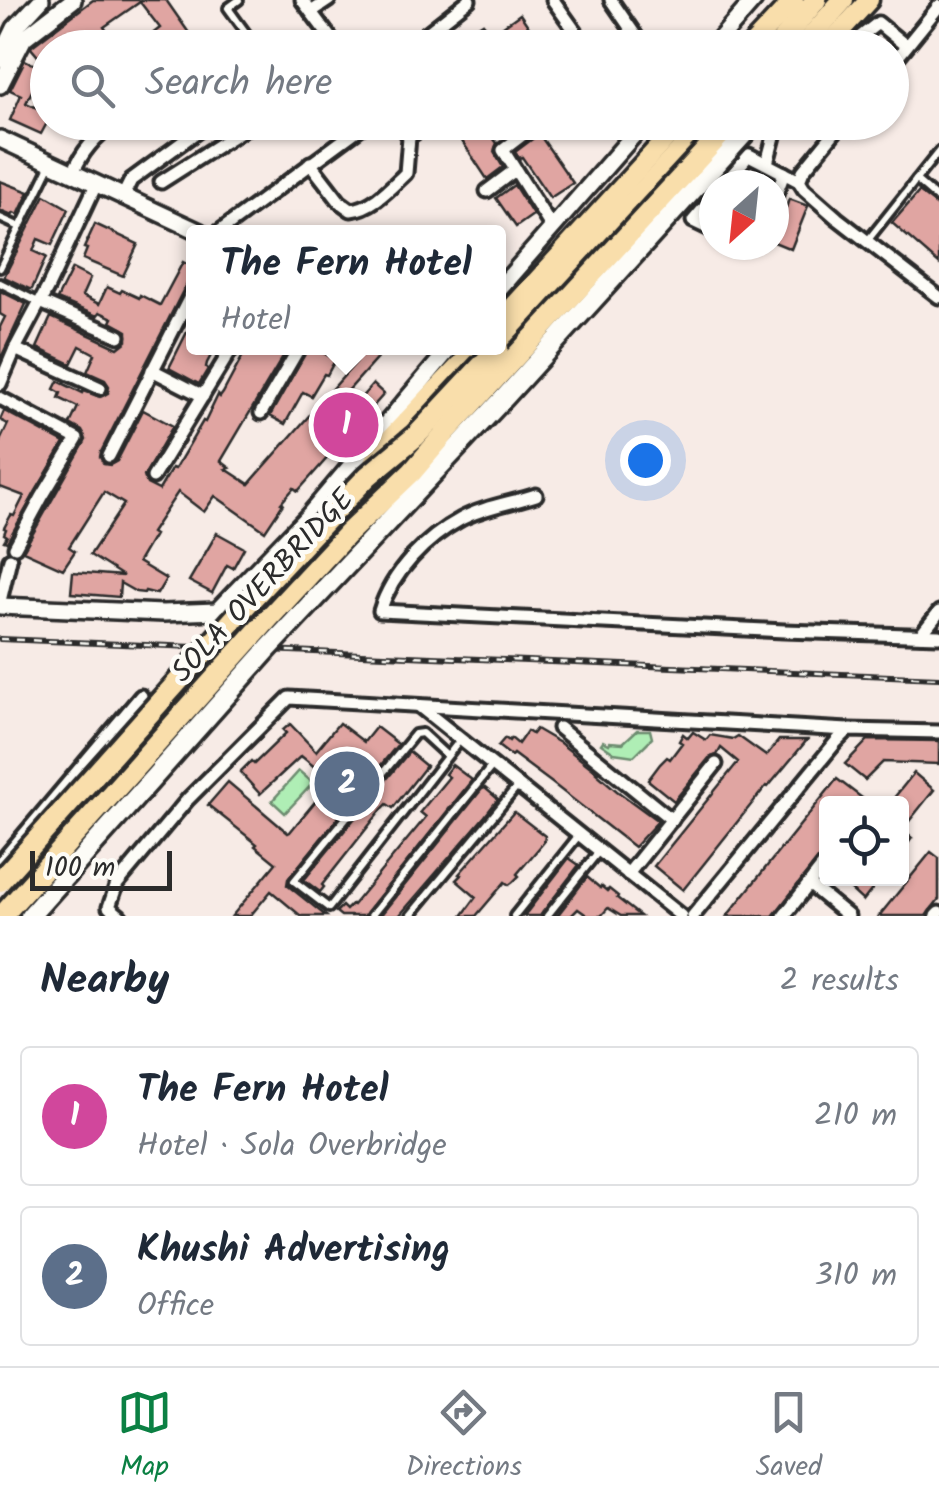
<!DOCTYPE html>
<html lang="en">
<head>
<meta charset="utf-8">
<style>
	body { margin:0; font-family:Kalam,sans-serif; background:#f6f6f7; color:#1f2937 }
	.controls { position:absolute; right:30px; bottom:30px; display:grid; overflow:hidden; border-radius:10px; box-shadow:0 2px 8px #0004 }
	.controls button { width:90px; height:90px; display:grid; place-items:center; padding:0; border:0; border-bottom:2px solid #e0e1e3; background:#fff; color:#1f2937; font:50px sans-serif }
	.compass { position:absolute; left:699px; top:170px; width:90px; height:90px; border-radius:50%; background:#fff; box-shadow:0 2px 8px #0004; rotate:207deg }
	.scale { position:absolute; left:30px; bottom:25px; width:142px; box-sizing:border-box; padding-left:10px; border:5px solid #2b2b2b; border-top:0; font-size:28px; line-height:35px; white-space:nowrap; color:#2b2b2b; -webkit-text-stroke:8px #fdfcf7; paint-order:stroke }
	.you { position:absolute; left:645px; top:460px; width:35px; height:35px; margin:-25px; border:8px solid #fff; border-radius:50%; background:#1a73e8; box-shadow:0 0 0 15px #1a73e833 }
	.badge { display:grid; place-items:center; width:65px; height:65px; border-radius:50%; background:#0b8043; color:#fff; font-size:32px; font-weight:700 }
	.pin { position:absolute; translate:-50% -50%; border:5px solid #fff; box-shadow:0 2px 10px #0006 }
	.popup { position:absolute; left:186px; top:225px; width:320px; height:130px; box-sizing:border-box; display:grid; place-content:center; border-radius:10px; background:#fff; filter:drop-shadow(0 2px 8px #0005); font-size:32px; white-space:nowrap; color:#747a83 }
	.popup b { font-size:38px; color:#1f2937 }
	.popup::after { content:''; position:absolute; left:50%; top:100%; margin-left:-20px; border:20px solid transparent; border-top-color:#fff }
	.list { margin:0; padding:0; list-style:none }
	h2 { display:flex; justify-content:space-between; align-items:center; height:130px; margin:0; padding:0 40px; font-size:42px }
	h2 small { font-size:32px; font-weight:400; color:#747a83 }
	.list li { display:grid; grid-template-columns:65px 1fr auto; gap:30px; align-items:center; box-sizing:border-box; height:140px; margin:0 20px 20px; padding:0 20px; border:2px solid #e0e1e3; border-radius:10px }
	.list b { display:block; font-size:38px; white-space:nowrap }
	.list p { margin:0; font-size:32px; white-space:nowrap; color:#747a83 }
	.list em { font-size:32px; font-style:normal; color:#747a83 }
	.icon { flex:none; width:55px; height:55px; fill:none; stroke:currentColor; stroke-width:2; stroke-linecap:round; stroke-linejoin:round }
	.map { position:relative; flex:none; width:939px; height:916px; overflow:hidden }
	.search { position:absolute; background:#fff; box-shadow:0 2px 8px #0004; left:30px; right:30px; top:30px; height:110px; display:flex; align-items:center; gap:25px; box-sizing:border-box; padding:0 35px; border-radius:55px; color:#747a83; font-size:38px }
	.sheet { height:450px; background:#fff }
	nav { display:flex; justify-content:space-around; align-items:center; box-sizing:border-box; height:140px; border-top:2px solid #e0e1e3; background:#fff; font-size:28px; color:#747a83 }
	nav a { display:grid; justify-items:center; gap:5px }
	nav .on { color:#0b8043 }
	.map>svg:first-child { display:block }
</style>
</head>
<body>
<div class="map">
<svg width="939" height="916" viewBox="0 0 939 916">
	<rect width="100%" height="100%" fill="#f7ebe6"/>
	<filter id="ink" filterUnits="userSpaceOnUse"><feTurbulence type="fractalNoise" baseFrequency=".01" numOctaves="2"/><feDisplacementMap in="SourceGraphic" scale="20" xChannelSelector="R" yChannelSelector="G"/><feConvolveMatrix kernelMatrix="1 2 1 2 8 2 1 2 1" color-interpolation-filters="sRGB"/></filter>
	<g filter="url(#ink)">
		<g fill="#afeeb5" stroke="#6d8c70" stroke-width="2.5">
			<polygon points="637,730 650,730 652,738 634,756 614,753 601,744 603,741 609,744 610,742 623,743"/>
			<polygon points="299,771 313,783 285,813 272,801"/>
		</g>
		<g fill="#e0a5a2" stroke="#2b2b2b" stroke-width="2.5">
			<polygon points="93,0 166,0 189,33 168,48 134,48 160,28 140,2 104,27 119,48 48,48 48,57 42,61 31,48 32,46"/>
			<polygon points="520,14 543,48 485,48 472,30 483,23 492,34"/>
			<polygon points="25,60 43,69 26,103 48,113 48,121 41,134 10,120 21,95 10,90"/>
			<polygon points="475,122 509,122 496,131 498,134 493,138 497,143 494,152 503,167 487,179 458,135"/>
			<polygon points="539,134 573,183 550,198 522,157 519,158 515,152"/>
			<polygon points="0,181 29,192 18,215 14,213 12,216 0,211"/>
			<polygon points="514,185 533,215 516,227 496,198"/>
			<polygon points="919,192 939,207 939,264 892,223"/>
			<polygon points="45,195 69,209 52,245 38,239 33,251 46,257 32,289 29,289 4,277"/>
			<polygon points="789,199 808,206 791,249 774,242"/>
			<polygon points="95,224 138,244 123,276 83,259 87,249 84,248"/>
			<polygon points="183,262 194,268 194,276 186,285 101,452 100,457 104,464 110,465 117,461 143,410 173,426 144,476 147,484 159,490 172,468 175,469 203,421 205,422 218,395 220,397 223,393 247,348 260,348 269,353 273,349 270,348 288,348 221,461 230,468 226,469 249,484 357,361 340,351 327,375 324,374 311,396 303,392 285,424 270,416 308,348 314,348 329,356 327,348 372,348 380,355 321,421 332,431 373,384 384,394 298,491 294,488 281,503 283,504 265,531 215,496 204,512 178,492 151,533 154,535 138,562 166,579 157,594 145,591 144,593 136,592 120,583 119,597 71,593 73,572 123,576 90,555 124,504 104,492 69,547 75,551 63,569 23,551 86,440 82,431 70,424 78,407 59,398 61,393 54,389 58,381 83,393 84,391 100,397 108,393 109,386 105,380 87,372 95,354 80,346 71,364 37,348 51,317 118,348 127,341 127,331 111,322 113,318 100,312 97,316 57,299 72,269 90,278 82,296 99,304 107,287 120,293 122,290 139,298 140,295 160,305"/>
			<polygon points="0,291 26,304 0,360 0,327 5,317 0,314"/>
			<polygon points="194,318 194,348 215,348 207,363 206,367 208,369 199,384 169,368"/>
			<polygon points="4,411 64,443 7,542 4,541 7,536 4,534 6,529 4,528 11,515 14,516 24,496 0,487 0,441 8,424 0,420"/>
			<polygon points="217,533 244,548 233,568 227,565 212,593 189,581"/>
			<polygon points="339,723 364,742 376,727 398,744 288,879 287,885 326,916 301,916 271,891 250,916 232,916 276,863 255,846 257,844 208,805 228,782 288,833 290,832 332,781 301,756 260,794 240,772 251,761 254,764 286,733 283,730 290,724 316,751"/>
			<polygon points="536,729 560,743 597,772 596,773 617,791 658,821 634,847 552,783 513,754 511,756 498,746 505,738 509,741 511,738 518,744 527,731 532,734"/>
			<polygon points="693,732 706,740 710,735 733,739 738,736 766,756 779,740 807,740 768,787 766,786 683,890 654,866 738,762 721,748 717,755 709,758 674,801 648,780 660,764 667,757 670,759 682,743 679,741 683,734 688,738"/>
			<polygon points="868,740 939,741 939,764 883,762 865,780 845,764"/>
			<polygon points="409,752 426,766 393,808 387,804 382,809 322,885 324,887 320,892 304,880"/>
			<polygon points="452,765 472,780 364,916 341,916 336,912 342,906 346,910 352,904 353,905 426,817 420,812 449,777 445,774"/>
			<polygon points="914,773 934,790 902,830 912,838 902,852 902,804 889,804"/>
			<polygon points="837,779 870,804 826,804 826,849 773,916 727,916"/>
			<polygon points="485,788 498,799 485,816 399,916 380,916 482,789"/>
			<polygon points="514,812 545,836 544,842 517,874 519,876 513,882 509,885 505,882 476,916 462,916 476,897 456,880 461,875 459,874"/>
			<polygon points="931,852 939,858 939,899 926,916 879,916"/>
			<polygon points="569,858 579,865 540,916 524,916"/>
			<polygon points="587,877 600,888 601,886 607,891 609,889 618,896 617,898 640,916 621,916 608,908 601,916 588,916 578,909 571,916 557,916"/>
			<polygon points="838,878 881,878 863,901"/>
		</g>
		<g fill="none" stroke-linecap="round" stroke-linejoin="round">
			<defs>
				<g id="service">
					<polyline points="239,0 228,8 257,48"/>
					<polyline points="310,48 329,33"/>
					<polyline points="916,180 939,200"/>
					<polyline points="0,218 20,227"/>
					<polyline points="868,240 939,151"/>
					<polyline points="0,268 48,170"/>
					<polyline points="0,283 38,302"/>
					<polyline points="447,756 422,733 415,734 294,881 329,908 460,740"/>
					<polyline points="371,916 492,766"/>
					<polyline points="410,916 518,786"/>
					<polyline points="514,916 579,835"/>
					<polyline points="547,916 599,851"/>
				</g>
				<g id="minor">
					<polyline points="302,0 338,48"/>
					<polyline points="553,0 587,48"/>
					<polyline points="611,0 644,48"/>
					<polyline points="311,12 329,0"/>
					<polyline points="408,48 469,0"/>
					<polyline points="846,48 878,23 906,46"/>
					<polyline points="892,64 939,6"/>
					<polyline points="843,122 803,171 799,181 804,189 837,218 939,297"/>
					<polyline points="533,127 503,150 552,228"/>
					<polyline points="409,137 431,122"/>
					<path d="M310 163 340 202 351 210C373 208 391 187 406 173L409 137 400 122"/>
					<polyline points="767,163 776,129 782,122"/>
					<path d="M73 173C82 151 95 137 115 122"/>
					<polyline points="161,182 255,122"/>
					<polyline points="723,185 749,155 799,181"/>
					<polyline points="487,191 515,170"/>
					<polyline points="123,196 131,180 210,122"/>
					<polyline points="714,196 693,221 714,231"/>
					<polyline points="774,200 784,173"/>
					<polyline points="219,232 368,122"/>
					<polyline points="741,245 744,245"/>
					<polyline points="40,302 119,336"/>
					<polyline points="15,349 100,388"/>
					<polyline points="152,370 203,396"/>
					<polyline points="0,384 15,349 48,287 93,191"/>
					<polyline points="0,398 77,439 42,497 15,547"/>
					<polyline points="261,413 299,348"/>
					<polyline points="109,456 194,289"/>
					<polyline points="153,477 232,348"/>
					<path d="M536 495C512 503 483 507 461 519 426 538 392 572 380 611L784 631 939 636"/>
					<polyline points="0,601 10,559"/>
					<polyline points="921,635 939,612"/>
					<polyline points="419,706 681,916"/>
					<polyline points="559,728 672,820"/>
					<polyline points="0,863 141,696"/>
					<polyline points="628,874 716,764"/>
					<polyline points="809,884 848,916"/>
					<polyline points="120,916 109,907 117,884 188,799 289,698 848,730"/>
					<polyline points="693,916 836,742 848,730 939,732"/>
					<polyline points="784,916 826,862"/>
					<polyline points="936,916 939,913"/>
				</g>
				<g id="tertiary">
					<polyline points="712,48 754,0"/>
					<polyline points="0,59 15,28 41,0"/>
					<polyline points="0,85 24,38 73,0"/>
					<polyline points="0,139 200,232"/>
					<polyline points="498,290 645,122"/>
					<polyline points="0,606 163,613 217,611 309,515 450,348"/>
				</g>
				<g id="primary">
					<polyline points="749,48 794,0"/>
					<polyline points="825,48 869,0"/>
					<polyline points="498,323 681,122"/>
					<polyline points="368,475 379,450 476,348"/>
				</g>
				<g id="trunk">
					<polyline points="776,48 816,0"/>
					<polyline points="801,48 843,0"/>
					<polyline points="498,347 707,122"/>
				</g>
			</defs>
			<use href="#service" stroke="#2b2b2b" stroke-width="14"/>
			<use href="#minor" stroke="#2b2b2b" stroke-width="19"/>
			<use href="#tertiary" stroke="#2b2b2b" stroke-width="22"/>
			<use href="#primary" stroke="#2b2b2b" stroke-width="25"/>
			<use href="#trunk" stroke="#2b2b2b" stroke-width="28"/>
			<use href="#service" stroke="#fdfcf7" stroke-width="6"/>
			<use href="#minor" stroke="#fdfcf7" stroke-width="11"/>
			<use href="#tertiary" stroke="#fdfcf7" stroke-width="15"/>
			<use href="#primary" stroke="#f9deab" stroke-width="18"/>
			<use href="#trunk" stroke="#f9deab" stroke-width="20"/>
			<defs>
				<polyline id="rail" points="0,639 939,678"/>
			</defs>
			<use href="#rail" stroke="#2b2b2b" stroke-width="6"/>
			<use href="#rail" stroke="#fdfcf7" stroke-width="2.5" stroke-dasharray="8" stroke-linecap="butt"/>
			<defs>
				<polyline id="secondary-bridge" points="30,916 269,648 505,397 755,122"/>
				<g id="trunk-bridge">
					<polyline points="0,881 249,602 324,522 368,476 416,436 498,348"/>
					<polyline points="2,916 269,618 346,535 412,472 447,431 732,122"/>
				</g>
			</defs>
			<use href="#secondary-bridge" stroke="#2b2b2b" stroke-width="25" stroke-linecap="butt"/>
			<use href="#trunk-bridge" stroke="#2b2b2b" stroke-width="28" stroke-linecap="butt"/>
			<use href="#secondary-bridge" stroke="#fdfcf7" stroke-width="18"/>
			<use href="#trunk-bridge" stroke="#f9deab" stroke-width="20"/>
		</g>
	</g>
	<g text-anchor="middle" stroke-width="9" stroke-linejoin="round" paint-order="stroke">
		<g font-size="30" fill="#2b2b2b" stroke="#fdfcf7">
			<text transform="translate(262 585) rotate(-47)" y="10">SOLA OVERBRIDGE</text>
		</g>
	</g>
</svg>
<div class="controls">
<button><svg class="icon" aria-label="locate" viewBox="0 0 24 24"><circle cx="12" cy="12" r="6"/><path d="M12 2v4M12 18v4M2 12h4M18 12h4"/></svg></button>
</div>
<svg class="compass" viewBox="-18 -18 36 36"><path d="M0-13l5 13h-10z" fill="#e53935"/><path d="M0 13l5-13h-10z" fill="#747a83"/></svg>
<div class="scale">100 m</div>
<div class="you"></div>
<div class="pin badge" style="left:346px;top:425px;background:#d1479c">1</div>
<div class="popup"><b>The Fern Hotel</b>Hotel</div>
<div class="pin badge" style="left:347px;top:784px;background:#5c6f8a">2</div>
<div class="search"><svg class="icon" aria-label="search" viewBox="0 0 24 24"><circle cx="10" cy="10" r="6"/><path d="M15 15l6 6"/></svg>Search here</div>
</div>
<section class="sheet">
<h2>Nearby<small>2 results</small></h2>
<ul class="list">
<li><span class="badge" style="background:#d1479c">1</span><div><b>The Fern Hotel</b><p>Hotel · Sola Overbridge</p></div><em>210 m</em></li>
<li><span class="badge" style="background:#5c6f8a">2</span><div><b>Khushi Advertising</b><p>Office</p></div><em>310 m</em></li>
</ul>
</section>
<nav>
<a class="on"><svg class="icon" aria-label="map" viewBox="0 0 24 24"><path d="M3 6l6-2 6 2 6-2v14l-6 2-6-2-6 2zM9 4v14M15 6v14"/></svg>Map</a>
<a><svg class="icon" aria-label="directions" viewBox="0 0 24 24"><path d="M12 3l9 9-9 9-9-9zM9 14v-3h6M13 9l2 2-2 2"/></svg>Directions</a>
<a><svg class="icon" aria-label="saved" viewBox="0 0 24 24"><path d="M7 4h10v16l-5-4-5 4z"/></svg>Saved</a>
</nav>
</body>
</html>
